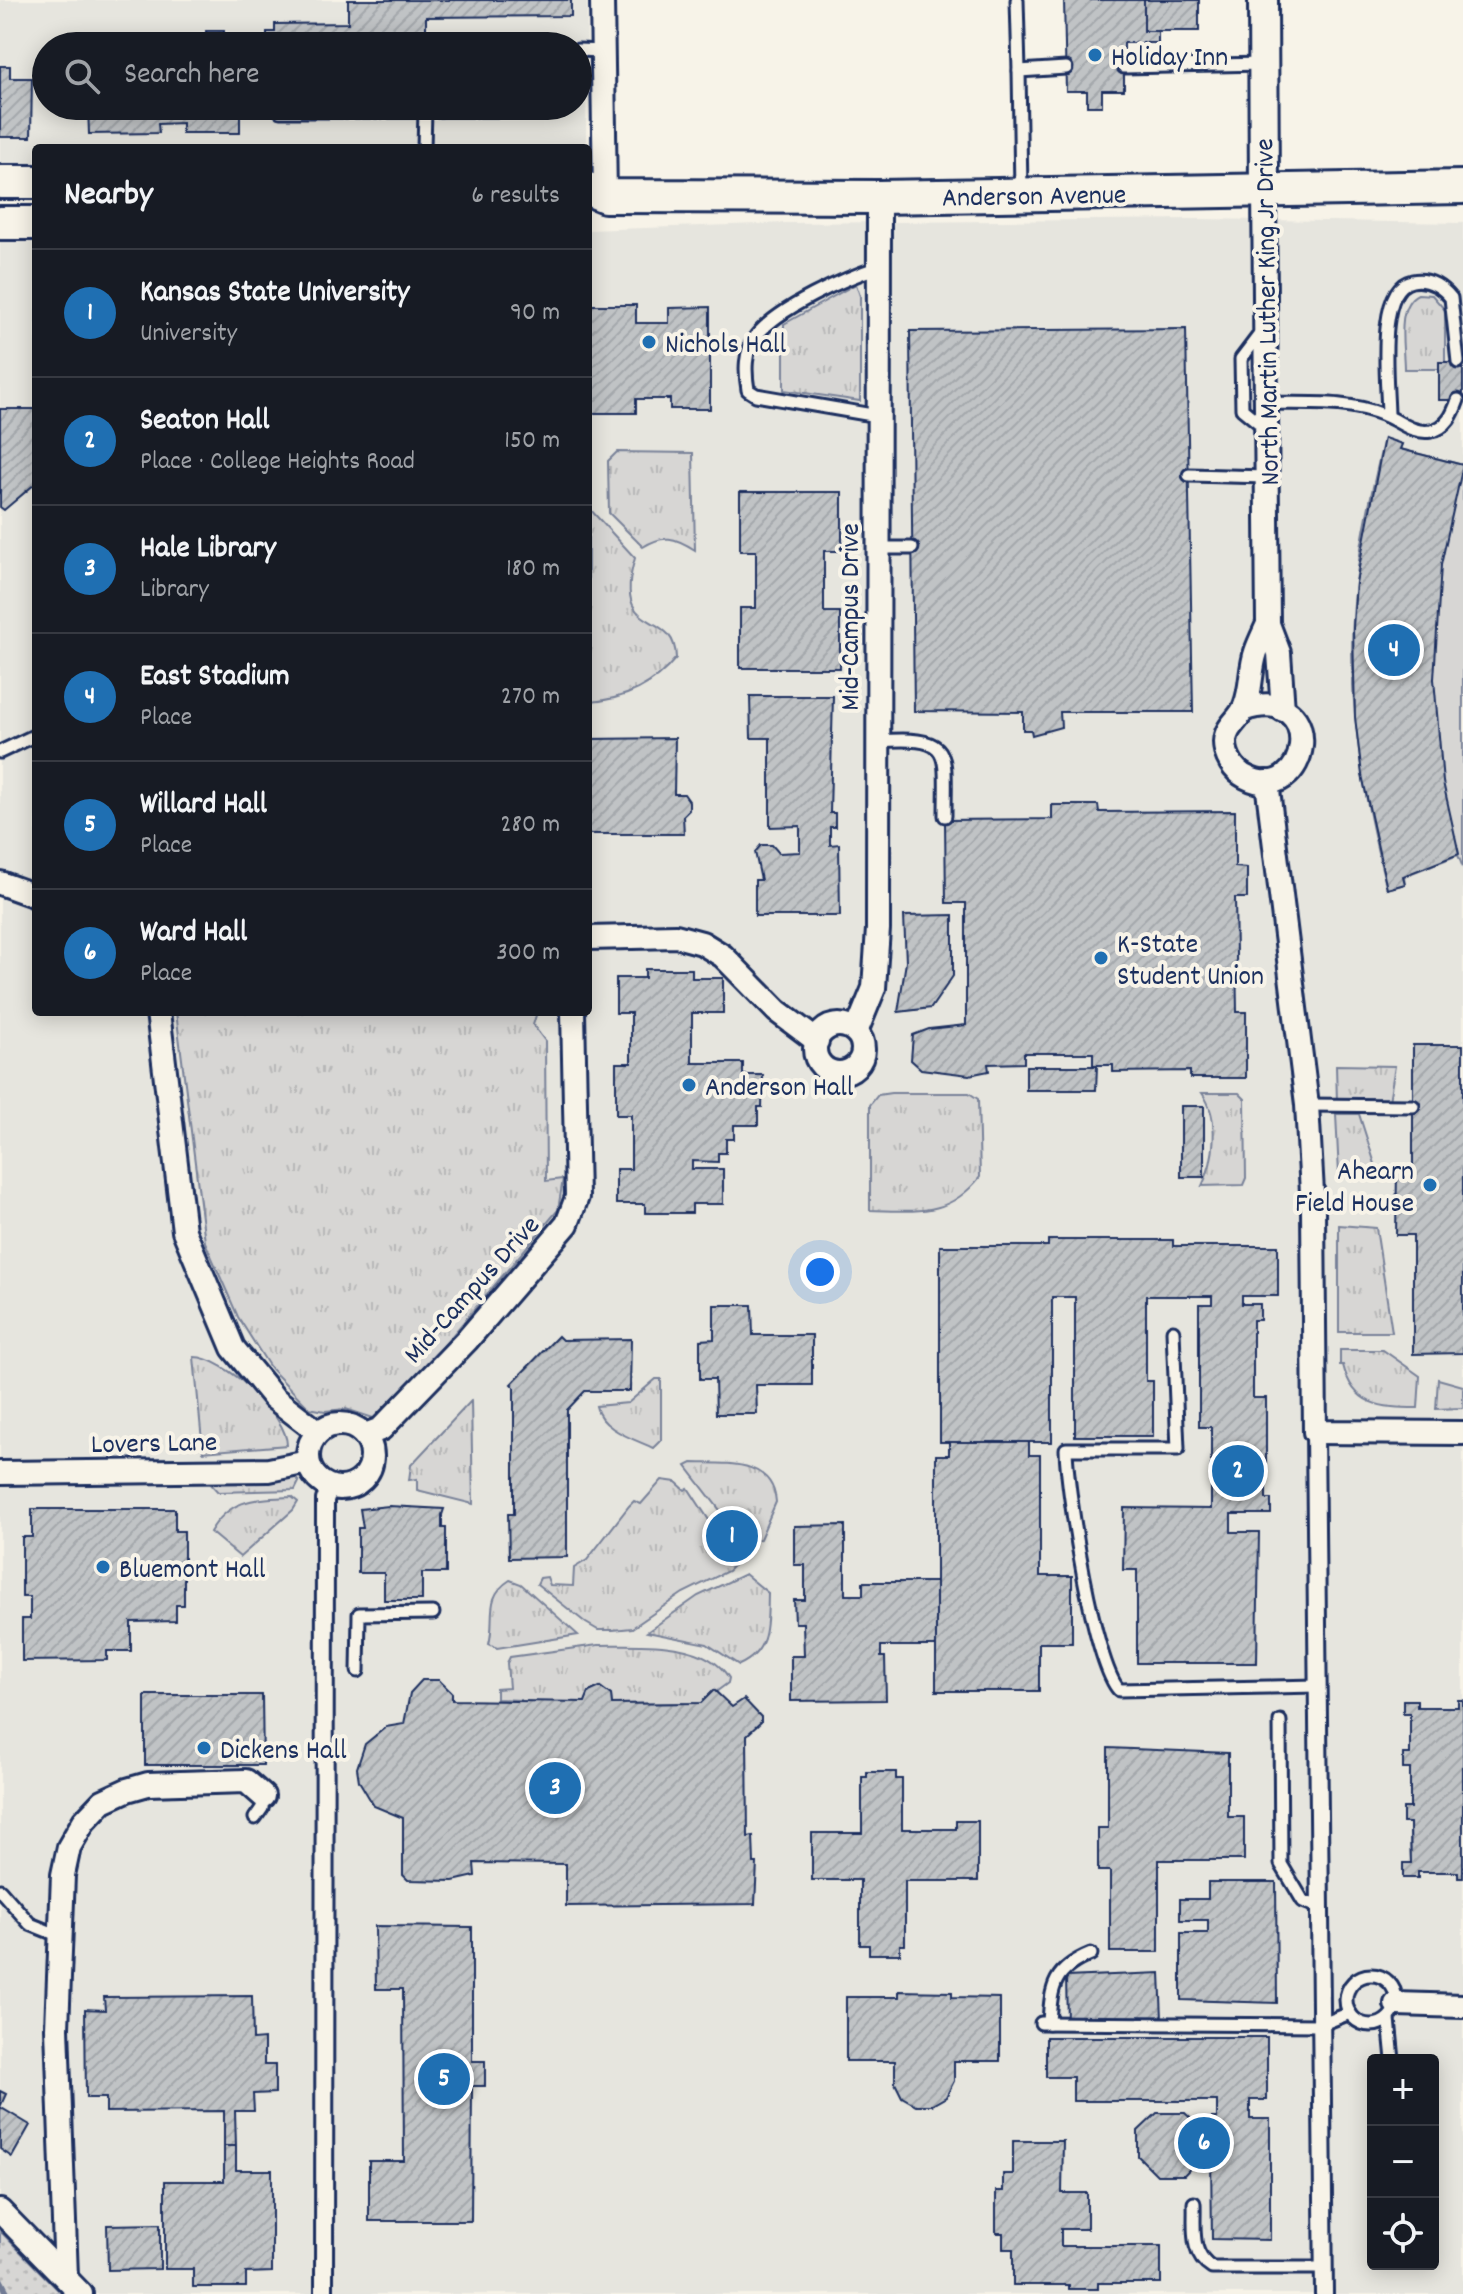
<!DOCTYPE html>
<html lang="en">
<head>
<meta charset="utf-8">
<style>
	body { margin:0; font-family:Dekko,sans-serif; background:#242831; color:#f1f3f6 }
	.controls { position:absolute; right:24px; bottom:24px; display:grid; overflow:hidden; border-radius:8px; box-shadow:0 4px 20px #0003 }
	.controls button { width:72px; height:72px; display:grid; place-items:center; padding:0; border:0; border-bottom:2px solid #363941; background:#171b24; color:#f1f3f6; font:40px sans-serif }
	.you { position:absolute; left:820px; top:1272px; width:28px; height:28px; margin:-20px; border:6px solid #fff; border-radius:50%; background:#1a73e8; box-shadow:0 0 0 12px #1a73e833 }
	.badge { display:grid; place-items:center; width:52px; height:52px; border-radius:50%; background:#1f6fb2; color:#fff; font-size:26px; font-weight:700 }
	.pin { position:absolute; translate:-50% -50%; border:4px solid #fff; box-shadow:0 2px 8px #0006 }
	.list { margin:0; padding:0; list-style:none }
	h2 { display:flex; justify-content:space-between; align-items:center; height:104px; margin:0; padding:0 32px; font-size:34px }
	h2 small { font-size:26px; font-weight:400; color:#9ea1a6 }
	.list li { display:grid; grid-template-columns:52px 1fr auto; gap:24px; align-items:center; box-sizing:border-box; height:128px; padding:0 32px; border-top:2px solid #363941 }
	.list b { display:block; font-size:30px; white-space:nowrap }
	.list p { margin:0; font-size:26px; white-space:nowrap; color:#9ea1a6 }
	.list em { font-size:26px; font-style:normal; color:#9ea1a6 }
	.icon { flex:none; width:44px; height:44px; fill:none; stroke:currentColor; stroke-width:2; stroke-linecap:round; stroke-linejoin:round }
	.map { position:relative; flex:none; width:1463px; height:2294px; overflow:hidden }
	.search { position:absolute; background:#171b24; box-shadow:0 4px 20px #0003; left:32px; top:32px; width:560px; height:88px; display:flex; align-items:center; gap:20px; box-sizing:border-box; padding:0 28px; border-radius:44px; color:#9ea1a6; font-size:30px }
	.panel { position:absolute; background:#171b24; box-shadow:0 4px 20px #0003; left:32px; top:144px; width:560px; height:872px; border-radius:8px }
	.map>svg:first-child { display:block }
</style>
</head>
<body>
<div class="map">
<svg width="1463" height="2294" viewBox="0 0 1463 2294">
	<defs>
		<pattern id="grass-tufts" width="24" height="20" patternUnits="userSpaceOnUse" patternTransform="scale(2)"><rect width="24" height="20" fill="#d7d6d4"/><path d="M3 7l-1-3M5 7V3M7 7l1-3M15 17l-1-3M17 17v-4M19 17l1-3" fill="none" stroke="#b8b8b8"/></pattern>
		<pattern id="park-dots" width="8" height="8" patternUnits="userSpaceOnUse" patternTransform="scale(2)"><rect width="8" height="8" fill="#d7d6d4"/><path d="M2 2h.1M6 6h.1" fill="none" stroke="#b8b8b8" stroke-width="1.8" stroke-linecap="round"/></pattern>
		<pattern id="building-hatch" width="6" height="6" patternUnits="userSpaceOnUse" patternTransform="scale(2)"><rect width="6" height="6" fill="#c0c3c5"/><path d="M-1 1l2-2M0 6l6-6M5 7l2-2" fill="none" stroke="#a4a8ac"/></pattern>
	</defs>
	<rect width="100%" height="100%" fill="#f7f3e8"/>
	<filter id="ink" filterUnits="userSpaceOnUse"><feTurbulence type="fractalNoise" baseFrequency=".0125" numOctaves="2"/><feDisplacementMap in="SourceGraphic" scale="16" xChannelSelector="R" yChannelSelector="G"/><feConvolveMatrix kernelMatrix="1 2 1 2 8 2 1 2 1" color-interpolation-filters="sRGB"/></filter>
	<g filter="url(#ink)">
		<g fill="#e6e5de" fill-rule="evenodd">
			<path d="M0 0H587L586 148H36V169H0ZM46 46H578V106H46Z"/>
			<path d="M1198 219 1463 223V2294H0V241H36V1012H588V230L787 223ZM1373 2060H1433V2264H1373Z"/>
		</g>
		<g fill="url(#grass-tufts)" stroke="#798299" stroke-width="2">
			<polygon points="856,284 860,296 860,401 784,390 784,324"/>
			<path d="M1418 294 1432 295 1445 310V362H1439V369H1404C1404 347 1395 305 1418 294Z"/>
			<path d="M617 452 693 453 695 550C675 537 663 534 643 547L609 513 608 461Z"/>
			<path d="M588 507 635 558C611 639 675 606 676 658 654 685 624 700 588 702Z"/>
			<polygon points="176,1012 537,1012 533,1025 545,1041 546,1181 563,1179 558,1210 387,1413 376,1419 346,1409 325,1411 309,1408 271,1369 238,1317 205,1242"/>
			<polygon points="1336,1065 1395,1066 1389,1101 1337,1102"/>
			<path d="M891 1093H969L978 1099 980 1177C948 1217 918 1211 870 1210V1105L878 1095Z"/>
			<path d="M1202 1093H1239L1245 1099 1246 1178 1243 1185 1202 1186C1215 1160 1220 1118 1202 1093Z"/>
			<polygon points="1336,1114 1359,1114 1375,1164 1372,1175 1339,1174"/>
			<polygon points="1339,1225 1376,1228 1392,1332 1339,1332"/>
			<path d="M1340 1350H1383L1420 1376 1418 1408C1381 1408 1353 1406 1343 1365H1340Z"/>
			<path d="M194 1357C225 1357 287 1415 287 1445L203 1452Z"/>
			<path d="M656 1379H661V1440L653 1448C634 1439 600 1429 596 1406L628 1403Z"/>
			<polygon points="1438,1379 1463,1386 1463,1408 1436,1409"/>
			<polygon points="471,1401 473,1504 417,1490 417,1479 409,1480 411,1465"/>
			<path d="M692 1463C724 1464 773 1458 776 1502L760 1539 746 1544 686 1466Z"/>
			<polygon points="290,1472 299,1482 295,1490 218,1492 209,1482"/>
			<polygon points="662,1480 676,1482 685,1490 688,1488 722,1540 733,1566 728,1571 683,1593 632,1628 613,1630 598,1630 586,1623 537,1584 540,1578 547,1577 550,1585 573,1586 574,1568 587,1560 629,1506 634,1501 641,1504"/>
			<path d="M292 1497 298 1502 293 1510 240 1557 210 1532C230 1498 255 1499 292 1497Z"/>
			<path d="M745 1574 768 1593C767 1622 771 1651 739 1665L707 1644 647 1632 698 1596Z"/>
			<path d="M510 1580 521 1584 578 1635 497 1648 489 1644C496 1619 483 1597 510 1580Z"/>
			<path d="M598 1645C638 1645 706 1639 729 1678L728 1683 701 1703 612 1704 611 1695 600 1687 589 1692 585 1702 520 1703V1700L496 1699V1689L509 1688 507 1663 510 1657Z"/>
		</g>
		<polygon fill="url(#park-dots)" stroke="#798299" stroke-width="2" points="0,2231 62,2294 0,2294"/>
		<path fill="#d7d6d4" stroke="#798299" stroke-width="2" d="M1384 438 1402 444 1400 449 1463 465V868L1458 855 1404 876 1405 884 1387 889C1361 789 1344 685 1356 582 1362 534 1373 486 1384 438Z"/>
		<g fill="none" stroke-linecap="round" stroke-linejoin="round">
			<polyline stroke="#727c95" stroke-width="6" points="0,2279 8,2294"/>
		</g>
		<g fill="url(#building-hatch)" stroke="#1b2f5e" stroke-width="2">
			<polygon points="348,0 571,0 571,16 426,17 426,46 267,46 267,32 275,32 275,24 348,23"/>
			<polygon points="1064,0 1144,0 1144,31 1158,31 1158,43 1124,43 1124,90 1102,90 1102,106 1087,106 1087,91 1066,91"/>
			<rect x="1144" y="0" width="55" height="31"/>
			<polygon points="206,31 224,31 224,39 239,39 239,46 181,46 181,40 206,39"/>
			<polygon points="0,66 10,66 10,78 32,78 31,137 0,137"/>
			<polygon points="88,106 240,106 240,133 182,133 182,123 158,124 159,133 89,134"/>
			<polygon points="588,305 636,305 636,323 669,323 669,308 710,307 710,409 670,409 670,399 636,399 636,413 588,413"/>
			<polygon points="1186,329 1193,712 1060,712 1061,727 1032,735 1031,730 1023,730 1023,712 914,711 910,331"/>
			<rect x="1439" y="362" width="24" height="38"/>
			<polygon points="0,409 36,409 36,483 4,510 0,507"/>
			<polygon points="1384,438 1402,444 1400,449 1463,465 1441,565 1434,679 1443,782 1459,854 1403,876 1405,884 1387,889 1362,775 1355,717 1353,628 1356,583"/>
			<polygon points="740,492 842,492 842,551 824,551 824,612 840,612 840,668 740,668 740,608 756,608 756,551 740,551"/>
			<polygon points="750,696 833,696 830,813 835,813 835,827 830,827 830,845 839,844 840,916 755,916 755,880 761,880 755,852 761,845 772,845 779,853 800,852 800,826 770,827 770,738 751,738"/>
			<polygon points="675,738 674,794 684,794 689,801 689,810 683,816 684,834 588,834 588,739"/>
			<polygon points="1052,805 1098,805 1099,812 1235,811 1235,867 1247,868 1247,898 1235,898 1237,1012 1246,1012 1246,1078 1190,1078 1190,1071 1113,1072 1113,1065 1093,1065 1093,1053 1024,1053 1024,1063 988,1064 989,1071 969,1075 921,1069 911,1060 913,1035 929,1029 966,1025 966,903 946,903 945,820 1052,819"/>
			<polygon points="953,915 953,976 931,1008 898,1012 906,962 904,916"/>
			<polygon points="645,969 692,969 692,978 723,978 723,1013 692,1013 692,1063 743,1063 743,1075 763,1075 762,1107 758,1107 758,1125 734,1125 734,1139 726,1139 726,1153 718,1153 718,1162 692,1161 692,1169 723,1169 723,1204 692,1204 692,1213 645,1213 645,1204 616,1204 616,1169 631,1169 631,1115 616,1115 616,1063 631,1063 631,1013 616,1013 616,978 645,978"/>
			<polygon points="1413,1045 1463,1045 1463,1353 1413,1354 1413,1235 1396,1235 1397,1170 1413,1170"/>
			<polygon points="1026,1066 1097,1066 1096,1090 1026,1090"/>
			<rect x="1181" y="1106" width="23" height="71"/>
			<polygon points="1048,1240 1173,1240 1173,1246 1278,1246 1278,1296 1242,1296 1242,1304 1260,1304 1260,1320 1253,1320 1253,1398 1266,1398 1266,1499 1271,1499 1271,1514 1231,1514 1231,1532 1259,1532 1257,1663 1137,1663 1137,1570 1123,1570 1124,1508 1211,1509 1211,1427 1199,1427 1199,1304 1212,1304 1212,1296 1146,1296 1146,1381 1153,1381 1153,1436 1075,1436 1075,1297 1052,1297 1052,1442 940,1442 940,1246 1048,1246"/>
			<polygon points="714,1305 752,1305 753,1335 812,1335 812,1385 756,1385 757,1414 716,1414 715,1379 700,1379 700,1340 714,1339"/>
			<polygon points="558,1336 562,1340 631,1339 630,1391 585,1391 567,1410 567,1557 509,1558 508,1514 514,1514 514,1387 511,1384"/>
			<polygon points="949,1442 1029,1442 1029,1455 1040,1455 1040,1576 1072,1576 1072,1643 1039,1643 1039,1691 936,1691 936,1455 949,1455"/>
			<polygon points="389,1506 444,1509 442,1515 442,1528 446,1528 446,1573 422,1573 422,1600 384,1600 384,1573 358,1573 358,1528 363,1528 360,1509"/>
			<polygon points="32,1509 175,1509 175,1531 184,1531 184,1605 176,1605 176,1621 131,1622 131,1651 107,1651 107,1660 22,1661 22,1619 30,1619 30,1597 22,1597 22,1537 32,1537"/>
			<polygon points="845,1525 845,1595 863,1595 863,1582 936,1582 936,1646 881,1646 881,1657 885,1657 886,1700 791,1701 791,1656 804,1656 803,1623 795,1623 794,1600 805,1600 805,1565 794,1565 794,1526"/>
			<polygon points="422,1680 439,1680 452,1693 452,1700 585,1702 589,1692 600,1687 611,1695 612,1704 701,1703 714,1690 732,1707 744,1699 761,1717 761,1722 747,1735 748,1837 753,1836 754,1863 757,1863 755,1904 566,1906 566,1864 474,1863 475,1876 453,1881 408,1880 403,1875 403,1818 374,1806 359,1781 357,1768 365,1744 386,1727 404,1724 410,1693"/>
			<polygon points="145,1695 262,1695 263,1765 145,1765"/>
			<polygon points="1403,1700 1417,1700 1417,1707 1458,1707 1458,1700 1463,1700 1463,1878 1458,1878 1458,1872 1418,1872 1418,1878 1403,1878 1403,1863 1411,1863 1410,1823 1403,1823 1403,1808 1410,1808 1410,1769 1403,1769 1403,1754 1410,1754 1410,1714 1403,1714"/>
			<polygon points="1403,1700 1417,1700 1417,1707 1458,1707 1458,1700 1463,1700 1463,1878 1458,1878 1458,1872 1418,1872 1418,1878 1403,1878 1403,1863 1411,1863 1410,1823 1403,1823 1403,1808 1410,1808 1410,1769 1403,1769 1403,1754 1410,1754 1410,1714 1403,1714"/>
			<polygon points="1108,1748 1228,1753 1228,1817 1244,1817 1244,1860 1159,1860 1159,1952 1110,1952 1110,1871 1098,1871 1098,1828 1108,1828"/>
			<polygon points="867,1772 896,1772 896,1779 902,1779 902,1829 956,1829 956,1821 978,1821 978,1881 905,1881 905,1945 900,1945 900,1954 869,1954 869,1945 860,1945 860,1880 812,1880 812,1833 862,1833 862,1777 867,1777"/>
			<polygon points="1208,1882 1276,1882 1277,2003 1181,2000 1181,1933 1208,1933 1208,1920 1180,1920 1180,1899 1208,1899"/>
			<polygon points="375,1926 472,1927 472,2061 485,2061 485,2086 472,2086 471,2221 369,2221 369,2161 404,2161 403,1989 376,1989"/>
			<polygon points="1160,1973 1162,2019 1067,2022 1066,1977"/>
			<polygon points="899,1991 952,1992 952,1997 1000,1998 1000,2061 954,2061 954,2081 946,2097 932,2105 916,2105 902,2097 895,2083 895,2061 846,2061 846,1997 899,1997"/>
			<polygon points="252,1996 253,2040 264,2039 264,2065 275,2065 275,2093 253,2094 254,2111 235,2111 236,2146 224,2146 224,2111 106,2112 106,2098 86,2098 85,2009 105,2010 104,1997"/>
			<polygon points="1046,2037 1267,2037 1267,2100 1250,2100 1250,2119 1270,2119 1270,2240 1212,2239 1211,2156 1202,2156 1184,2175 1157,2175 1138,2156 1138,2131 1157,2113 1185,2113 1202,2129 1208,2129 1208,2118 1217,2118 1217,2101 1073,2101 1073,2077 1046,2077"/>
			<polygon points="0,2091 6,2094 0,2107 30,2125 12,2157 0,2149"/>
			<polygon points="1013,2141 1063,2141 1062,2193 1087,2193 1087,2229 1061,2229 1061,2246 1161,2246 1161,2283 1098,2283 1098,2289 1069,2289 1069,2285 1013,2285 1013,2249 1003,2249 1003,2233 996,2233 996,2191 1003,2191 1003,2174 1013,2174"/>
			<polygon points="224,2146 236,2146 236,2170 272,2170 272,2272 246,2273 246,2287 193,2287 193,2269 165,2269 165,2181 224,2181"/>
			<polygon points="160,2224 160,2269 108,2270 107,2225"/>
		</g>
		<g fill="none" stroke-linecap="round" stroke-linejoin="round">
			<defs>
				<g id="service">
					<polyline points="1017,0 1019,71"/>
					<polyline points="578,50 602,51"/>
					<polyline points="1124,67 1263,64"/>
					<polyline points="441,110 557,110 557,106"/>
					<polyline points="280,111 425,111"/>
					<polyline points="424,148 425,111 441,110 441,106"/>
					<polyline points="1021,191 1019,71 1066,68"/>
					<polyline points="1263,330 1241,359 1242,409 1264,427"/>
					<path d="M1266 403C1305 404 1348 400 1384 415 1400 421 1412 434 1431 431 1447 428 1453 414 1458 400"/>
					<path d="M878 416 756 395 748 390C745 372 744 352 756 336 778 308 845 278 879 267"/>
					<path d="M1388 416C1388 386 1375 288 1412 281 1428 278 1441 286 1451 298L1458 362"/>
					<polyline points="1189,475 1267,477"/>
					<polyline points="878,548 912,548"/>
					<path d="M879 741C954 736 945 750 945 816"/>
					<polyline points="0,752 36,735"/>
					<polyline points="1307,1105 1413,1106"/>
					<path d="M1173 1331 1178 1449H1066C1067 1491 1094 1663 1119 1690L1317 1686"/>
					<polyline points="358,1671 359,1614 433,1613"/>
					<polyline points="1280,1721 1281,1864 1303,1901 1319,1907"/>
					<polyline points="255,1818 262,1808 263,1796"/>
					<polyline points="0,1890 30,1924 60,1936"/>
					<circle cx="1371" cy="2000" r="25"/>
					<polyline points="1389,2019 1393,2060"/>
					<polyline points="1041,2023 1320,2025 1350,2013"/>
					<path d="M1049 2023C1051 1985 1054 1969 1091 1954"/>
					<path d="M1194 2203C1195 2227 1189 2254 1212 2268H1323"/>
				</g>
				<g id="pedestrian">
					<polyline points="1315,1432 1324,2294"/>
					<polyline points="324,2294 325,1500 330,1486"/>
				</g>
				<g id="minor">
					<polyline points="602,0 605,196"/>
					<polyline points="1264,190 1268,624 1279,653 1283,710"/>
					<path d="M1245 709C1330 683 1309 810 1246 777 1234 771 1225 757 1225 742 1226 725 1240 720 1245 706 1252 689 1250 669 1256 652 1259 643 1264 633 1268 624"/>
					<polyline points="1267,782 1307,1105 1313,1210 1315,1432 1463,1433"/>
					<polyline points="0,883 36,896"/>
					<polyline points="588,938 676,936 702,943 723,956 777,1011 817,1041"/>
					<polyline points="158,1012 184,1231 233,1348 274,1398 318,1432"/>
					<circle cx="839" cy="1049" r="24"/>
					<polyline points="856,1032 874,988 878,929 879,197"/>
					<circle cx="340" cy="1456" r="32"/>
					<polyline points="365,1435 381,1429 467,1340 567,1224 577,1197 573,1012"/>
					<polyline points="0,1473 269,1470 308,1462"/>
					<polyline points="1396,2004 1463,2006"/>
					<polyline points="0,2211 81,2294"/>
					<polyline points="66,2277 57,2028 63,1875 69,1847 84,1821 103,1801 127,1790 148,1784 246,1781 263,1796"/>
				</g>
				<polyline id="tertiary" points="1263,0 1264,190"/>
				<g id="secondary">
					<polyline points="0,182 36,182"/>
					<polyline points="588,189 605,196 879,197 1463,187"/>
					<polyline points="0,223 36,223"/>
				</g>
			</defs>
			<use href="#service" stroke="#1b2f5e" stroke-width="17"/>
			<use href="#pedestrian" stroke="#1b2f5e" stroke-width="22"/>
			<use href="#minor" stroke="#1b2f5e" stroke-width="28"/>
			<use href="#tertiary" stroke="#1b2f5e" stroke-width="34"/>
			<use href="#secondary" stroke="#1b2f5e" stroke-width="38"/>
			<use href="#service" stroke="#f7f3e8" stroke-width="11"/>
			<use href="#pedestrian" stroke="#f7f3e8" stroke-width="16"/>
			<use href="#minor" stroke="#f7f3e8" stroke-width="22"/>
			<use href="#tertiary" stroke="#f7f3e8" stroke-width="28"/>
			<use href="#secondary" stroke="#f7f3e8" stroke-width="32"/>
		</g>
	</g>
	<g fill="#1f6fb2" stroke="#f7f3e8" stroke-width="3">
		<circle cx="1095" cy="55" r="8"/>
		<circle cx="649" cy="342" r="8"/>
		<circle cx="1101" cy="958" r="8"/>
		<circle cx="689" cy="1085" r="8"/>
		<circle cx="1430" cy="1185" r="8"/>
		<circle cx="103" cy="1567" r="8"/>
		<circle cx="204" cy="1748" r="8"/>
	</g>
	<g text-anchor="middle" stroke-width="8" stroke-linejoin="round" paint-order="stroke">
		<g font-size="28" fill="#1b2f5e" stroke="#f7f3e8" text-anchor="start">
			<text x="1111" y="65">Holiday Inn</text>
			<text x="665" y="352">Nichols Hall</text>
			<text x="1117" y="952">K-State<tspan x="1117" dy="32">Student Union</tspan></text>
			<text x="705" y="1095">Anderson Hall</text>
			<text x="1414" y="1179" text-anchor="end">Ahearn<tspan x="1414" dy="32">Field House</tspan></text>
			<text x="119" y="1577">Bluemont Hall</text>
			<text x="220" y="1758">Dickens Hall</text>
		</g>
		<g font-size="28" fill="#1b2f5e" stroke="#f7f3e8">
			<text transform="translate(1034 194) rotate(-1)" y="10">Anderson Avenue</text>
			<text transform="translate(1265 312) rotate(-91)" y="10">North Martin Luther King Jr Drive</text>
			<text transform="translate(848 617) rotate(-90)" y="10">Mid-Campus Drive</text>
			<text transform="translate(470 1288) rotate(-48)" y="10">Mid-Campus Drive</text>
			<text transform="translate(154 1441) rotate(-1)" y="10">Lovers Lane</text>
		</g>
	</g>
</svg>
<div class="controls">
<button>+</button>
<button>−</button>
<button><svg class="icon" aria-label="locate" viewBox="0 0 24 24"><circle cx="12" cy="12" r="6"/><path d="M12 2v4M12 18v4M2 12h4M18 12h4"/></svg></button>
</div>
<div class="you"></div>
<div class="pin badge" style="left:732px;top:1536px">1</div>
<div class="pin badge" style="left:1238px;top:1471px">2</div>
<div class="pin badge" style="left:555px;top:1788px">3</div>
<div class="pin badge" style="left:1394px;top:650px">4</div>
<div class="pin badge" style="left:444px;top:2079px">5</div>
<div class="pin badge" style="left:1204px;top:2143px">6</div>
<div class="search"><svg class="icon" aria-label="search" viewBox="0 0 24 24"><circle cx="10" cy="10" r="6"/><path d="M15 15l6 6"/></svg>Search here</div>
<section class="panel">
<h2>Nearby<small>6 results</small></h2>
<ul class="list">
<li><span class="badge">1</span><div><b>Kansas State University</b><p>University</p></div><em>90 m</em></li>
<li><span class="badge">2</span><div><b>Seaton Hall</b><p>Place · College Heights Road</p></div><em>150 m</em></li>
<li><span class="badge">3</span><div><b>Hale Library</b><p>Library</p></div><em>180 m</em></li>
<li><span class="badge">4</span><div><b>East Stadium</b><p>Place</p></div><em>270 m</em></li>
<li><span class="badge">5</span><div><b>Willard Hall</b><p>Place</p></div><em>280 m</em></li>
<li><span class="badge">6</span><div><b>Ward Hall</b><p>Place</p></div><em>300 m</em></li>
</ul>
</section>
</div>
</body>
</html>
